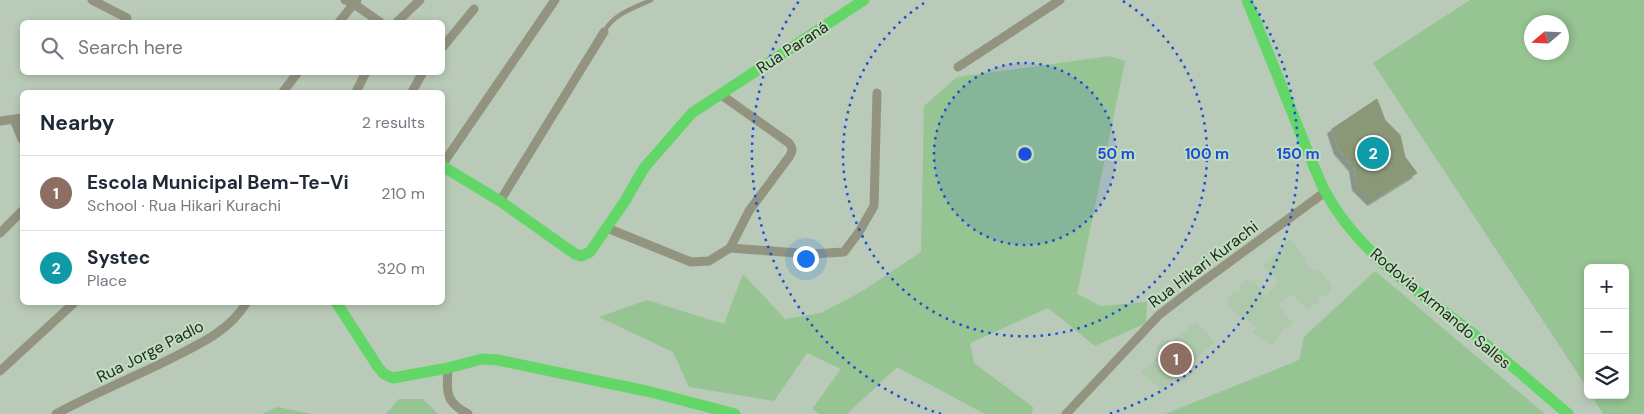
<!DOCTYPE html>
<html lang="en">
<head>
<meta charset="utf-8">
<style>
	body { margin:0; font-family:"DM Sans",sans-serif; background:#f6f6f7; color:#1f2937 }
	.controls { position:absolute; right:15px; bottom:15px; display:grid; overflow:hidden; border-radius:8px; box-shadow:0 2px 8px #0003 }
	.controls button { width:45px; height:45px; display:grid; place-items:center; padding:0; border:0; border-bottom:1px solid #e0e1e3; background:#fff; color:#1f2937; font:25px sans-serif }
	.compass { position:absolute; left:1524px; top:15px; width:45px; height:45px; border-radius:50%; background:#fff; box-shadow:0 2px 8px #0003; rotate:251deg }
	.you { position:absolute; left:805px; top:258px; width:18px; height:18px; margin:-12px; border:4px solid #fff; border-radius:50%; background:#1a73e8; box-shadow:0 0 0 8px #1a73e833 }
	.badge { display:grid; place-items:center; width:32px; height:32px; border-radius:50%; background:#576356; color:#fff; font-size:16px; font-weight:700 }
	.pin { position:absolute; translate:-50% -50%; border:2px solid #fff; box-shadow:0 1px 5px #0006 }
	.list { margin:0; padding:0; list-style:none }
	h2 { display:flex; justify-content:space-between; align-items:center; height:65px; margin:0; padding:0 20px; font-size:21px }
	h2 small { font-size:16px; font-weight:400; color:#747a83 }
	.list li { display:grid; grid-template-columns:32px 1fr auto; gap:15px; align-items:center; box-sizing:border-box; height:75px; padding:0 20px; border-top:1px solid #e0e1e3 }
	.list b { display:block; font-size:19px; white-space:nowrap }
	.list p { margin:0; font-size:16px; white-space:nowrap; color:#747a83 }
	.list em { font-size:16px; font-style:normal; color:#747a83 }
	.icon { flex:none; width:28px; height:28px; fill:none; stroke:currentColor; stroke-width:2; stroke-linecap:round; stroke-linejoin:round }
	.map { position:relative; flex:none; width:1644px; height:414px; overflow:hidden }
	.search { position:absolute; background:#fff; box-shadow:0 2px 8px #0003; left:20px; top:20px; width:425px; height:55px; display:flex; align-items:center; gap:12px; box-sizing:border-box; padding:0 18px; border-radius:8px; color:#747a83; font-size:19px }
	.panel { position:absolute; background:#fff; box-shadow:0 2px 8px #0003; left:20px; top:90px; width:425px; height:215px; border-radius:8px }
	.map>svg:first-child { display:block }
</style>
</head>
<body>
<div class="map">
<svg width="1644" height="414" viewBox="0 0 1644 414">
	<defs>
		<filter id="shadow"><feDropShadow dx="-4.5" dy="4.5" stdDeviation="0" flood-color="#0004"/></filter>
	</defs>
	<rect width="100%" height="100%" fill="#bacab8"/>
	<g fill="#aec8ab">
		<polygon points="1290,239 1306,259 1304,262 1314,272 1319,270 1332,285 1330,288 1331,291 1324,297 1318,297 1319,301 1308,310 1291,294 1278,306 1293,323 1288,328 1284,328 1271,346 1252,332 1256,328 1245,317 1241,318 1226,304 1230,300 1228,297 1235,290 1238,292 1241,290 1239,286 1247,279 1249,281 1252,279 1266,295 1279,283 1263,266"/>
		<polygon points="1196,321 1215,342 1192,363 1192,366 1179,377 1177,376 1162,390 1141,372 1161,355 1156,346 1163,340 1171,343"/>
	</g>
	<g fill="#96c492" fill-rule="evenodd">
		<path d="M1470 0H1644V414H1603L1591 395H1625V268H1588V389L1373 63ZM1562 22V52H1532V22Z"/>
		<polygon points="1110,56 1125,61 1077,294 1101,306 1147,302 1146,323 1095,346 1048,308 970,343 974,363 1033,407 1032,414 985,414 897,367 847,414 819,414 812,409 841,369 807,353 774,401 689,387 673,352 599,317 647,300 724,324 743,274 785,319 821,313 861,292 921,252 924,106 957,77"/>
		<polygon points="1375,271 1545,414 1165,414 1299,360 1304,337"/>
		<polygon points="399,399 423,399 438,414 386,414"/>
		<polygon points="277,407 312,414 262,414"/>
	</g>
	<polygon fill="#8b9878" stroke="#8c9687" filter="url(#shadow)" points="1377,99 1385,120 1400,135 1405,157 1417,173 1372,201 1357,186 1354,167 1339,150 1332,129"/>
	<g fill="none" stroke-linecap="round" stroke-linejoin="round">
		<path stroke="#929480" stroke-width="4.5" d="M604 32C613 14 634 8 651 0"/>
		<g stroke="#929480" stroke-width="9">
			<polyline points="92,0 127,18"/>
			<polyline points="345,0 354,4 380,22"/>
			<polyline points="339,22 357,0"/>
			<polyline points="397,22 420,0"/>
			<polyline points="442,48 474,9"/>
			<polyline points="958,67 1060,0"/>
			<polyline points="283,92 298,72"/>
			<polyline points="356,92 366,72"/>
			<polyline points="412,92 423,72"/>
			<polyline points="14,120 22,139"/>
			<polyline points="0,121 22,118"/>
			<polyline points="442,165 555,0"/>
			<polyline points="500,201 604,32"/>
			<path d="M607 228 691 262 709 261 730 248 749 211 789 157C793 151 793 148 789 143L720 94"/>
			<polyline points="0,233 22,211"/>
			<polyline points="730,248 811,254 844,252 859,232 874,206 877,93"/>
			<path d="M448 368C447 392 444 401 468 414"/>
			<polyline points="0,371 75,302"/>
			<path d="M56 414C94 393 135 377 174 357 202 343 230 330 247 302"/>
			<polyline points="1066,414 1159,315 1194,288 1325,192"/>
		</g>
		<g stroke="#63d668" stroke-width="11">
			<path d="M1247 0 1314 167C1318 175 1321 184 1325 191 1357 252 1419 292 1472 333 1505 359 1536 387 1568 414"/>
			<polyline points="442,166 500,201 575,254 581,256 590,252 625,201 644,168 692,113 864,0"/>
			<polyline points="336,302 378,367 384,374 393,378 448,368 482,359 498,360 651,392 735,414"/>
		</g>
	</g>
	<circle cx="1025" cy="154" r="91" fill="#1d4ed8" fill-opacity=".12"/>
	<g fill="none" stroke="#1d4ed8" stroke-width="2.5" stroke-dasharray="2.5 5">
		<circle cx="1025" cy="154" r="91"/>
		<path d="M1123 1A182 182 0 1 1 927 1"/>
		<path d="M941 414A273 273 0 0 1 799 1M1251 1A273 273 0 0 1 1109 414"/>
	</g>
	<g text-anchor="middle" stroke-width="4" stroke-linejoin="round" paint-order="stroke">
		<g font-size="16" fill="#212c21" stroke="#c1debe">
			<text transform="translate(792 47) rotate(-33)" y="6">Rua Paraná</text>
			<text transform="translate(1203 264) rotate(-37)" y="6">Rua Hikari Kurachi</text>
			<text transform="translate(1441 308) rotate(40)" y="6">Rodovia Armando Salles</text>
			<text transform="translate(150 351) rotate(-27)" y="6">Rua Jorge Padlo</text>
		</g>
	</g>
	<circle cx="1025" cy="154" r="8" fill="#1d4ed8" stroke="#c1debe" stroke-width="2.5"/>
	<g font-size="15" text-anchor="middle" font-weight="bold" fill="#1d4ed8" stroke="#c1debe" stroke-width="4" stroke-linejoin="round" paint-order="stroke">
		<text x="1116" y="159">50 m</text>
		<text x="1207" y="159">100 m</text>
		<text x="1298" y="159">150 m</text>
	</g>
</svg>
<div class="controls">
<button>+</button>
<button>−</button>
<button><svg class="icon" aria-label="layers" viewBox="0 0 24 24"><path d="M12 4l9 5-9 5-9-5zM3 14l9 5 9-5"/></svg></button>
</div>
<svg class="compass" viewBox="-18 -18 36 36"><path d="M0-13l5 13h-10z" fill="#e53935"/><path d="M0 13l5-13h-10z" fill="#747a83"/></svg>
<div class="you"></div>
<div class="pin badge" style="left:1176px;top:359px;background:#8d6e63">1</div>
<div class="pin badge" style="left:1373px;top:153px;background:#0f9aa8">2</div>
<div class="search"><svg class="icon" aria-label="search" viewBox="0 0 24 24"><circle cx="10" cy="10" r="6"/><path d="M15 15l6 6"/></svg>Search here</div>
<section class="panel">
<h2>Nearby<small>2 results</small></h2>
<ul class="list">
<li><span class="badge" style="background:#8d6e63">1</span><div><b>Escola Municipal Bem-Te-Vi</b><p>School · Rua Hikari Kurachi</p></div><em>210 m</em></li>
<li><span class="badge" style="background:#0f9aa8">2</span><div><b>Systec</b><p>Place</p></div><em>320 m</em></li>
</ul>
</section>
</div>
</body>
</html>
